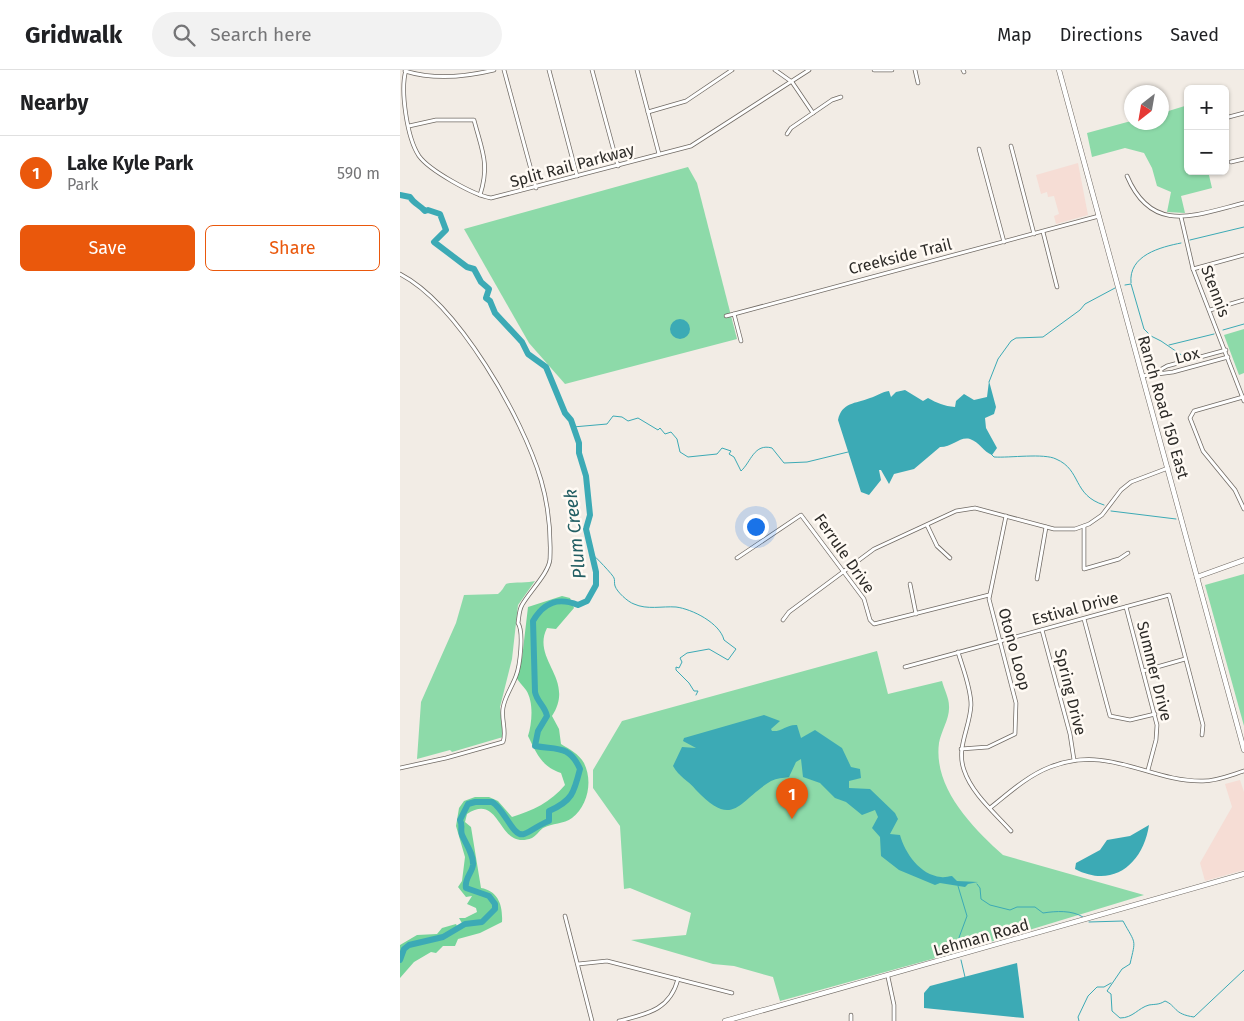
<!DOCTYPE html>
<html lang="en">
<head>
<meta charset="utf-8">
<style>
	body { margin:0; font-family:"Fira Sans",sans-serif; background:#f2f2f2; color:#202124 }
	.controls { position:absolute; right:15px; top:15px; display:grid; overflow:hidden; border-radius:8px; box-shadow:0 1px 4px #0004 }
	.controls button { width:45px; height:45px; display:grid; place-items:center; padding:0; border:0; border-bottom:1px solid #e0e0e0; background:#fff; color:#202124; font:25px sans-serif }
	.compass { position:absolute; left:724px; top:15px; width:45px; height:45px; border-radius:50%; background:#fff; box-shadow:0 1px 4px #0004; rotate:211deg }
	.you { position:absolute; left:355px; top:456px; width:18px; height:18px; margin:-12px; border:4px solid #fff; border-radius:50%; background:#1a73e8; box-shadow:0 0 0 8px #1a73e833 }
	.badge { display:grid; place-items:center; width:32px; height:32px; border-radius:50%; background:#ea580c; color:#fff; font-size:16px; font-weight:700 }
	.pin { position:absolute; translate:-50% -41px; filter:drop-shadow(0 1px 2px #0008) }
	.pin::after { content:''; position:absolute; top:26px; width:18px; height:15px; background:inherit; clip-path:polygon(0 0,100% 0,50% 100%) }
	.list { margin:0; padding:0; list-style:none }
	h2 { display:flex; justify-content:space-between; align-items:center; height:65px; margin:0; padding:0 20px; font-size:21px }
	h2 small { font-size:16px; font-weight:400; color:#757577 }
	.list li { display:grid; grid-template-columns:32px 1fr auto; gap:15px; align-items:center; box-sizing:border-box; height:75px; padding:0 20px; border-top:1px solid #e0e0e0 }
	.list b { display:block; font-size:19px; white-space:nowrap }
	.list p { margin:0; font-size:16px; white-space:nowrap; color:#757577 }
	.list em { font-size:16px; font-style:normal; color:#757577 }
	.actions { display:flex; gap:10px; padding:15px 20px }
	.actions a { flex:1; padding:11px 0; border:1px solid #ea580c; border-radius:8px; text-align:center; font-size:18px; color:#ea580c }
	.actions .main { background:#ea580c; color:#fff }
	.icon { flex:none; width:28px; height:28px; fill:none; stroke:currentColor; stroke-width:2; stroke-linecap:round; stroke-linejoin:round }
	.map { position:relative; flex:none; width:844px; height:951px; overflow:hidden }
	header { display:flex; align-items:center; gap:30px; box-sizing:border-box; height:70px; padding:0 25px; background:#fff; border-bottom:1px solid #e0e0e0 }
	header strong { font-size:24px }
	nav { display:flex; gap:28px; margin-inline-start:auto; font-size:18px }
	.search { width:350px; height:45px; background:#f2f2f2; display:flex; align-items:center; gap:12px; box-sizing:border-box; padding:0 18px; border-radius:28px; color:#757577; font-size:19px }
	main { display:flex }
	aside { flex:1; background:#fff }
	.map>svg:first-child { display:block }
</style>
</head>
<body>
<header>
<strong>Gridwalk</strong>
<div class="search"><svg class="icon" aria-label="search" viewBox="0 0 24 24"><circle cx="10" cy="10" r="6"/><path d="M15 15l6 6"/></svg>Search here</div>
<nav><a>Map</a><a>Directions</a><a>Saved</a></nav>
</header>
<main>
<aside>
<h2>Nearby<small></small></h2>
<ul class="list">
<li><span class="badge">1</span><div><b>Lake Kyle Park</b><p>Park</p></div><em>590 m</em></li>
</ul>
<div class="actions"><a class="main">Save</a><a>Share</a></div>
</aside>
<div class="map">
<svg width="844" height="951" viewBox="0 0 844 951">
	<rect width="100%" height="100%" fill="#f2ece5"/>
	<g fill="#f6ddd5">
		<polygon points="678,93 688,145 656,154 654,146 659,144 654,126 648,127 647,122 641,124 636,105"/>
		<polygon points="840,710 844,722 844,800 805,811 800,793 832,737 825,714"/>
	</g>
	<g fill="#8ddaa9">
		<polygon points="788,35 788,101 808,101 812,118 781,126 785,143 767,142 771,122 757,116 752,98 744,83 725,78 692,87 687,63 731,51 732,52 762,52 762,43"/>
		<polygon points="288,97 297,113 337,269 165,314 129,273 64,159"/>
		<polygon points="844,259 844,303 839,305 824,265"/>
		<polygon points="844,504 844,656 805,515"/>
		<path d="M135 511 118 535 112 589 100 637 103 667 52 682 50 680 17 689 21 632 56 553 64 525 98 524C102 521 103 518 106 514 109 512 128 513 135 511Z"/>
		<path d="M477 581 488 624 542 611C544 619 549 628 549 636 550 648 541 661 539 673 533 718 573 758 603 785L744 825 554 883 380 931 373 907 334 896 313 894 231 870 286 865 291 843 230 818 224 819 220 756 193 718V700L222 651Z"/>
	</g>
	<path fill="#75d49a" d="M162 526 170 528 174 538 156 559 147 558C131 590 176 609 152 646L159 659 161 674C169 679 179 684 184 693 193 711 188 736 172 748 164 754 152 753 143 758 139 761 136 766 132 768 97 782 102 721 67 744L65 752 71 757 81 818C98 821 103 835 102 852L80 863 58 869 55 876H43L36 883 31 882 14 892 0 908V875L17 865 37 864 42 858 56 854 58 858 63 855 59 848H65L77 842 76 838 67 834 72 826 66 827 58 817 62 811 65 787 56 756 59 738 64 731 75 727H89L98 731 112 747C132 741 151 732 165 715L161 703C141 696 137 684 128 666 132 653 134 632 126 620 122 615 119 612 116 607L122 588 128 537Z"/>
	<g fill="#3caab5">
		<circle cx="280" cy="259" r="10"/>
		<path d="M589 311 596 337 594 344 585 348 586 358 597 378 592 385C584 382 579 372 570 369 560 366 553 377 540 377L514 399 494 404 489 414 481 400H479L481 410 469 425 461 422 438 350C442 332 455 334 470 328 477 326 481 322 489 321L491 327 496 322 505 320 523 331 528 328C537 333 544 336 555 337L556 331 564 324 574 330 587 327Z"/>
		<path d="M364 645 380 651 371 659 372 661C382 662 387 654 397 655L401 668 415 660 442 678 451 697 460 699 461 708 449 711V718L470 719 495 743 498 749 490 764 500 765C505 783 520 805 541 807 545 808 548 806 552 806L557 811 578 812 568 814 565 817 540 813 535 815 499 800 481 786 480 767 472 758 478 747 475 740 462 745 446 732 435 728 420 713 403 707 401 689 396 692 389 707C383 708 377 708 371 711 338 731 334 760 296 720 288 710 279 707 273 696L282 677 296 678 283 671 284 668Z"/>
		<path d="M749 755C743 794 713 819 675 799L676 793 700 780 707 770 730 766Z"/>
		<polygon points="617,893 624,948 524,938 524,923 530,916"/>
	</g>
	<g fill="none" stroke-linecap="round" stroke-linejoin="round">
		<g stroke="#3caab5" stroke-width="1">
			<polyline points="790,170 844,157"/>
			<path d="M731 213C728 185 761 177 781 173"/>
			<polyline points="725,215 731,214 744,259 751,266 761,271 783,286"/>
			<polyline points="823,260 844,254"/>
			<polyline points="769,275 814,264"/>
			<polyline points="589,312 598,289 611,271 616,268 643,267 680,240 685,234 715,218"/>
			<path d="M173 357 207 354 213 346 222 347 228 351 238 348 258 360 260 358 265 364 271 362 277 369 280 382 288 387 317 384 322 378 331 381 329 384 334 387 341 401C351 392 354 373 372 378L384 393 407 392 448 382"/>
			<path d="M591 384 594 387C610 388 644 383 656 389 682 400 672 425 704 435"/>
			<polyline points="711,441 776,449"/>
			<path d="M191 483C194 485 214 506 214 508 215 510 214 513 215 516 217 522 228 532 234 534 247 540 262 536 276 537 292 539 320 553 324 570L336 579 328 590 309 579 287 583 280 588 282 592 279 598 276 597V600L289 613 294 621H298L296 625"/>
			<path d="M577 814 580 818 581 829 590 835 610 840 617 837H635L643 843C656 841 672 840 683 847"/>
			<polyline points="558,816 567,846 557,873 559,883"/>
			<path d="M689 852 723 851C736 875 736 868 730 894L722 899 707 921 711 924 712 941 720 948C733 948 738 938 749 935 755 934 759 935 765 931 777 936 773 944 794 947L844 900"/>
			<polyline points="561,890 565,907"/>
			<polyline points="679,951 678,947 688,926 697,917 704,917 711,913"/>
		</g>
		<path stroke="#3caab5" stroke-width="6" d="M0 125 10 127C14 134 20 135 25 141L28 140 40 144 46 160 34 172 67 197 74 199 81 212 89 219 86 228 90 231 95 243 122 272 128 284 146 297 165 343 171 350 179 373V383L186 406 190 445 186 459 196 502V515L187 531 178 535C158 527 144 532 133 551L135 622C137 632 145 636 147 646L138 661 135 676C156 680 169 674 180 699 174 723 172 731 149 741V751C140 754 132 761 124 764 113 768 104 738 92 732H75L68 734 60 750C63 755 60 760 62 765 66 774 74 785 73 795 72 803 64 809 66 818L89 826 95 834V839L82 852 65 854 43 867 9 875 4 879 0 890"/>
		<defs>
			<g id="street">
				<path d="M6 0C0 20 7 68 19 86 29 100 73 125 91 128L291 76 409 0"/>
				<polyline points="104,0 136,118"/>
				<polyline points="149,0 177,106"/>
				<polyline points="192,0 218,96"/>
				<polyline points="237,0 259,84"/>
				<polyline points="375,0 392,12 413,43"/>
				<polyline points="474,0 492,0"/>
				<polyline points="515,0 518,13"/>
				<polyline points="563,0 564,2"/>
				<path d="M5 1C34 10 65 7 94 0"/>
				<polyline points="248,42 286,31 332,0"/>
				<polyline points="825,48 844,43"/>
				<path d="M9 56 36 50H74C82 81 90 94 80 125"/>
				<polyline points="387,64 391,58 432,30 441,27"/>
				<polyline points="611,76 634,164"/>
				<polyline points="579,79 604,172"/>
				<polyline points="831,92 844,89"/>
				<path d="M727 106C752 165 795 145 844 133"/>
				<polyline points="781,147 793,199 844,331"/>
				<polyline points="643,162 657,217"/>
				<polyline points="793,199 844,185"/>
				<path d="M0 204C58 234 123 348 141 410 148 434 151 464 150 489 149 503 129 522 122 535 119 540 119 547 118 553 124 562 120 596 116 606 112 617 105 626 103 638 101 650 107 662 103 672L46 688 0 698"/>
				<polyline points="810,240 844,230"/>
				<polyline points="326,246 334,244"/>
				<polyline points="341,271 334,244 699,146"/>
				<polyline points="753,304 767,296 826,280"/>
				<polyline points="742,306 773,302 828,287"/>
				<polyline points="843,327 794,341 790,348 803,381 835,420 844,439"/>
				<polyline points="527,455 537,476 550,488"/>
				<polyline points="684,456 684,499 719,489 728,483"/>
				<polyline points="337,488 401,445 464,529 470,550 474,554 589,525"/>
				<polyline points="637,509 646,457"/>
				<polyline points="510,514 516,544"/>
				<polyline points="726,537 757,655 756,670 748,700"/>
				<polyline points="684,549 710,646 730,650 755,644"/>
				<polyline points="383,550 389,542 474,479 556,441 575,438 654,459 675,459 689,454 702,445 721,420 731,412 768,398"/>
				<polyline points="642,560 670,664 674,690"/>
				<path d="M558 582C563 599 571 618 571 635 570 658 556 677 564 700 572 724 595 743 611 761"/>
				<polyline points="505,597 769,525 803,655 802,665"/>
				<polyline points="743,601 785,589"/>
				<polyline points="561,679 588,677 615,664 616,633 589,529 606,446"/>
				<path d="M590 738C609 723 627 706 650 697 709 674 749 712 803 711 817 711 831 705 844 701"/>
				<polyline points="165,846 192,951"/>
				<polyline points="178,894 207,891 332,923"/>
				<polyline points="488,907 494,935 494,951"/>
				<path d="M219 951C247 944 270 940 278 909"/>
				<polyline points="451,951 451,945"/>
			</g>
			<g id="secondary">
				<polyline points="659,0 844,680"/>
				<polyline points="797,507 844,490"/>
				<polyline points="325,951 844,804"/>
			</g>
		</defs>
		<use href="#street" stroke="#706a64" stroke-width="4.5"/>
		<use href="#secondary" stroke="#706a64" stroke-width="5.5"/>
		<use href="#street" stroke="#fff" stroke-width="3"/>
		<use href="#secondary" stroke="#fff" stroke-width="4.5"/>
	</g>
	<g text-anchor="middle" stroke-width="5" stroke-linejoin="round" paint-order="stroke">
		<g font-size="16" fill="#2d2b28" stroke="#fffaf4">
			<text transform="translate(172 95) rotate(-15)" y="6">Split Rail Parkway</text>
			<text transform="translate(500 186) rotate(-14)" y="6">Creekside Trail</text>
			<text transform="translate(816 221) rotate(69)" y="6">Stennis</text>
			<text transform="translate(787 285) rotate(-15)" y="6">Lox</text>
			<text transform="translate(764 337) rotate(74)" y="6">Ranch Road 150 East</text>
			<text transform="translate(445 483) rotate(55)" y="6">Ferrule Drive</text>
			<text transform="translate(675 538) rotate(-15)" y="6">Estival Drive</text>
			<text transform="translate(615 579) rotate(75)" y="6">Otono Loop</text>
			<text transform="translate(755 601) rotate(76)" y="6">Summer Drive</text>
			<text transform="translate(671 622) rotate(76)" y="6">Spring Drive</text>
			<text transform="translate(581 867) rotate(-16)" y="6">Lehman Road</text>
		</g>
		<g font-size="18" font-style="italic" fill="#225e63" stroke="#fffaf4">
			<text transform="translate(175 464) rotate(-96)" y="6">Plum Creek</text>
		</g>
	</g>
</svg>
<div class="controls">
<button>+</button>
<button>−</button>
</div>
<svg class="compass" viewBox="-18 -18 36 36"><path d="M0-13l5 13h-10z" fill="#e53935"/><path d="M0 13l5-13h-10z" fill="#757577"/></svg>
<div class="you"></div>
<div class="pin badge" style="left:392px;top:749px">1</div>
</div>
</main>
</body>
</html>
